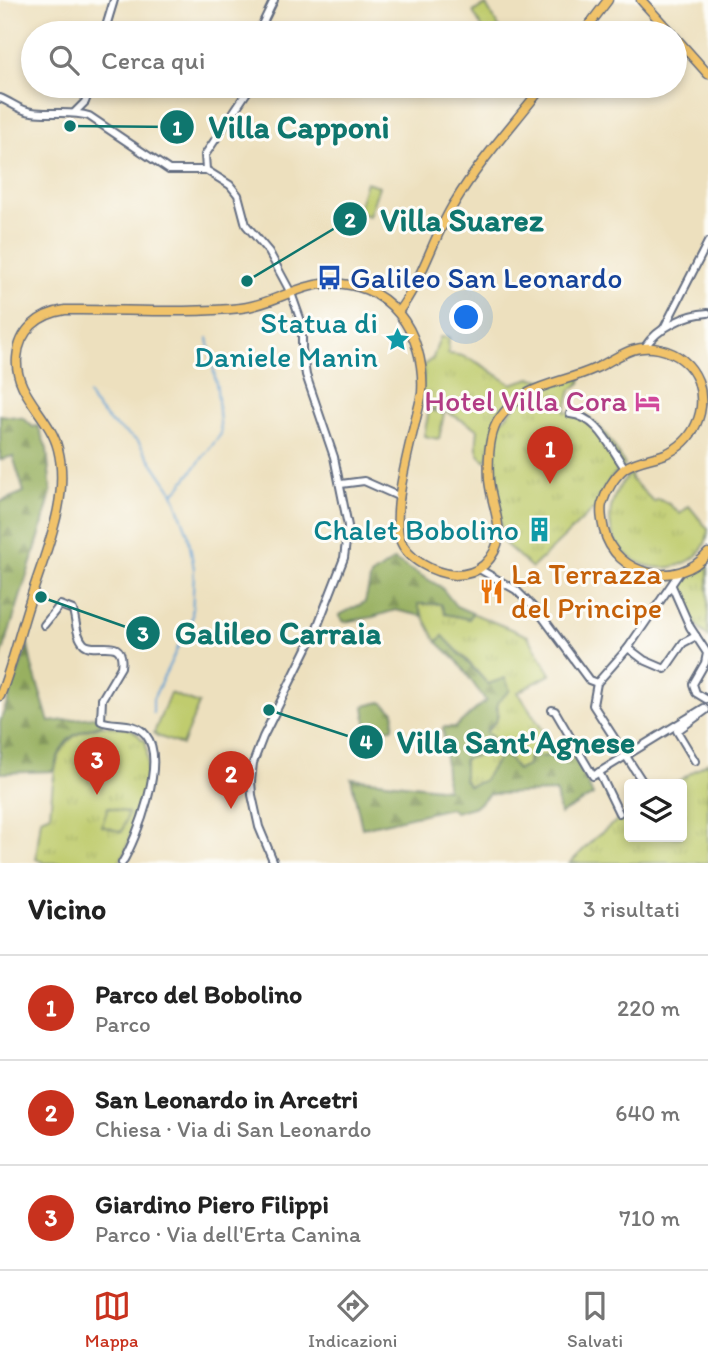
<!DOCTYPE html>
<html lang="it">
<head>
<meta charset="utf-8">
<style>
	body { margin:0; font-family:Itim,sans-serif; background:#f2f2f2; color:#222 }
	.controls { position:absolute; right:21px; bottom:21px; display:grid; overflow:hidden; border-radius:7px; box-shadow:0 4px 10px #0003 }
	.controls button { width:63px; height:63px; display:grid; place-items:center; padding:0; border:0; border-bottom:2px solid #e0e0e0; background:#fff; color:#222; font:35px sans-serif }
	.you { position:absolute; left:467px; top:318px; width:24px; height:24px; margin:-18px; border:5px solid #fff; border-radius:50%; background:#1a73e8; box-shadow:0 0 0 10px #1a73e833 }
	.badge { display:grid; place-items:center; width:46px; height:46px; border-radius:50%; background:#c8321e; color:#fff; font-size:23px; font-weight:700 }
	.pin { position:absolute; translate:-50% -58px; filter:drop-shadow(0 2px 4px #0008) }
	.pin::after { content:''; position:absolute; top:37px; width:24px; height:21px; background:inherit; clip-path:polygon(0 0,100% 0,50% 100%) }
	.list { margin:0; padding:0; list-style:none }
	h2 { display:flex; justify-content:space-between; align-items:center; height:91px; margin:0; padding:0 28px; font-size:30px }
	h2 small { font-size:23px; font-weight:400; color:#767676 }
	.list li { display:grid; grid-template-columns:46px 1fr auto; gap:21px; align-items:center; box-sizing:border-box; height:105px; padding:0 28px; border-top:2px solid #e0e0e0 }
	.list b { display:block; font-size:26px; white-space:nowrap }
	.list p { margin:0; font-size:23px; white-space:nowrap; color:#767676 }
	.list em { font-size:23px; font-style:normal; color:#767676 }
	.icon { flex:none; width:38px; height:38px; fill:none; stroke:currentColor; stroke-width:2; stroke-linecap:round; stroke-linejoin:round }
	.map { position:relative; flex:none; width:708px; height:863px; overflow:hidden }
	.search { position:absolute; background:#fff; box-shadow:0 4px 10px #0003; left:21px; right:21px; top:21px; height:77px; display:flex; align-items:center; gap:18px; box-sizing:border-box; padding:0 24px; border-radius:38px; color:#767676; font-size:26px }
	.sheet { height:406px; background:#fff }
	nav { display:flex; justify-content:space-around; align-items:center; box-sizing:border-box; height:98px; border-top:2px solid #e0e0e0; background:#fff; font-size:19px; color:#767676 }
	nav a { display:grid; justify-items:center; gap:4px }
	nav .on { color:#c8321e }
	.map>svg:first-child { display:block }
</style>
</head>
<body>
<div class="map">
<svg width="708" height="863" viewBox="0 0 708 863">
	<defs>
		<pattern id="grass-tufts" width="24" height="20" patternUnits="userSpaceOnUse" patternTransform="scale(1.75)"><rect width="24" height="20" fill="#c0cc6e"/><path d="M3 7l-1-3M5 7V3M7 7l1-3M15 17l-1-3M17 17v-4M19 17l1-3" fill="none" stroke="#a4b062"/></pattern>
		<pattern id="forest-firs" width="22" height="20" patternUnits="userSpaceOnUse" patternTransform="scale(1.75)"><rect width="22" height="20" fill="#98b061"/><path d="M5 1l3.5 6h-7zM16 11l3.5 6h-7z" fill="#7b9053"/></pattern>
	</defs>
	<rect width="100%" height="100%" fill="#fdfcf7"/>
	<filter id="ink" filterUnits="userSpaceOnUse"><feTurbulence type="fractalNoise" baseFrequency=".0143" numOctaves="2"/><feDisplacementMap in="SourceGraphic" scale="14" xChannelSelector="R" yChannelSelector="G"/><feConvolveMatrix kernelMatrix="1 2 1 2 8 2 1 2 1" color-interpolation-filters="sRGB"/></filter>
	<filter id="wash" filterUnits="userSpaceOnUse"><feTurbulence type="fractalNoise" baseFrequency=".00686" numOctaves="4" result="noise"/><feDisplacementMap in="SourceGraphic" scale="28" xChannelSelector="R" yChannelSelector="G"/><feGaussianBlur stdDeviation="1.57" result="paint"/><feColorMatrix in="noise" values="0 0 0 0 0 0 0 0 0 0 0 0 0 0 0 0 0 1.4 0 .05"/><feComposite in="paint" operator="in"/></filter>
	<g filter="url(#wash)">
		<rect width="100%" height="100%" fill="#ede0be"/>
		<g fill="url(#grass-tufts)" stroke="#6e7e66" stroke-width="2">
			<path d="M440 337 449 338 448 354C472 354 491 372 511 384L531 378 547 381 524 391 497 417 487 461C473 455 477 442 478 429L445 411 421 407 424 365 433 358Z"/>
			<path d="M581 377 580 383 571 390 565 412C597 412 611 441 625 465L612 477 603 490 598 505 532 568 504 543 491 477 494 433 498 425 517 404 541 389Z"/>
			<path d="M631 473V479L654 502 658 499 669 504 680 514 689 506 708 529C708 561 670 575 642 564 601 547 602 500 631 473Z"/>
			<path d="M708 564V637L693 622 678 587C687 576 698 573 708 564Z"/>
			<path d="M417 604H441L445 614 469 619 472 613 528 636 551 674 518 692 559 755 528 758V766L517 770 500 756 483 781 469 786 464 780V759L491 752 499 744 486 732C489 729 495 723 497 719 506 692 459 654 443 636L437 642Z"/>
			<path d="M101 726C119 726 132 724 142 740H145C154 777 135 818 125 853L118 863H45L36 859 41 818 50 814C53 788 51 746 80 733 86 730 94 728 101 726Z"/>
			<polygon points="708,762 708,863 570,863 595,838 629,811 629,837 682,837 682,784 674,784"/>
		</g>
		<g fill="url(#forest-firs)" stroke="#5a7060" stroke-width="2">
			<polygon points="0,415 23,418 33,427 38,426 47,449 51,492 40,534 0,661 0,502 24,492 13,456 0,460"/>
			<polygon points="394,560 441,587 456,606 472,613 469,619 445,614 441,604 418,604 422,616 395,610 373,617 344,622 339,615 365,602 371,576"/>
			<polygon points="443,636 488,684 505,678 510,690 497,703 497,719 486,732 500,744 491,752 464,759 464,780 469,786 483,781 500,756 508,757 517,770 528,766 528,758 573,754 593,795 560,814 556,792 489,794 476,806 455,812 450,808 362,828 351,778 447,789 443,727 455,727 486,701 457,661 437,642"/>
			<path d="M28 645 32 666 49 722 102 716V724C69 736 64 736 53 771L0 773V722Z"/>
			<polygon points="381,702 394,711 393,728 367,729 364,706"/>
		</g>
		<g fill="#c0cc6e" stroke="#6e7e66" stroke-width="2">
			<polygon points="486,5 500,29 494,33 485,33 473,12"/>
			<polygon points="366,182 379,186 369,216 357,212"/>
			<polygon points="429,410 444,413 439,439 424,436"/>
			<polygon points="170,693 199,704 182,745 157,736 154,733"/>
			<polygon points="108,807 128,813 122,832 102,826"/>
		</g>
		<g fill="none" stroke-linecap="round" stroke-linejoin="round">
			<g stroke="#5f9fd2" stroke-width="2">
				<polyline points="89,395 93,403 112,424 138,441 173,493 188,534 194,569 192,618 153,699 153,713"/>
				<polyline points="173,493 179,488 221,434 217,389 208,338"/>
			</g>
		</g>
	</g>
	<g filter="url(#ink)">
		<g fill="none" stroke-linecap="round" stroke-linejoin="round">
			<defs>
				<g id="minor">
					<polyline points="104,33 114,0"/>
					<polyline points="258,33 274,0"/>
					<polyline points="251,86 205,155 206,170 230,185 238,195 246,225 269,252 291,293 302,324 302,349 306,375 334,457 348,526 344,558 316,630 263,737 253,763 251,781 252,795 259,827 274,863"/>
					<path d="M0 98C11 102 20 111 32 112 51 115 70 110 89 116L169 170H206"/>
					<polyline points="75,112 85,102 91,86"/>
					<polyline points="663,330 708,242"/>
					<path d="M645 347C657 328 686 314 708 313"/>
					<path d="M570 414C599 417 610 448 625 468"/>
					<polyline points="341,484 364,481 400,497"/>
					<polyline points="479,569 516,590 541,615 589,680 597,683 628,648 680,572"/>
					<polyline points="672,586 690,627 707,653 705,663 693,684 696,693 706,699"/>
					<path d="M44 625 60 605 73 610C76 621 76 636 84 644 95 654 126 634 121 667L102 699 101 721C114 727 134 720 146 735 167 761 137 838 122 863"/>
					<polyline points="628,648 644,660 665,669 683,643 696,636"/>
					<polyline points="597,683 593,705 644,784"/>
					<polyline points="552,710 555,711 593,776 704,708"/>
					<polyline points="695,761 677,731 706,710"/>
					<polyline points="599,772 619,813"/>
				</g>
				<g id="major">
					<polyline points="641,0 671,33"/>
					<polyline points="583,33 608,0"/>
					<polyline points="675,37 708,74"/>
					<path d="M398 312C423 279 433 237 455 202 480 160 514 124 543 86"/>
					<path d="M0 696C12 666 19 635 29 604 43 556 71 500 58 449 50 416 14 394 17 358 19 330 39 314 65 310 123 309 182 314 241 308 270 305 294 287 322 284 389 277 426 333 422 393 415 427 390 508 400 539 407 560 434 573 455 575 465 575 476 572 484 565 512 538 492 512 489 480 488 461 488 435 499 419 525 382 560 385 596 368 618 358 632 343 659 349 677 353 691 364 698 381 708 411 694 442 665 454 652 459 637 460 625 468 615 476 606 491 602 504 600 512 602 521 604 530 615 576 678 590 708 553"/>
				</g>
			</defs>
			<use href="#minor" stroke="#646d80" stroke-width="10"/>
			<use href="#major" stroke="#646d80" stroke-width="11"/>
			<use href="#minor" stroke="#fff" stroke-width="6"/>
			<use href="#major" stroke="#f1c36a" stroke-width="8"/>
		</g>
	</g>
	<defs>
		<symbol id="bus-bare" viewBox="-9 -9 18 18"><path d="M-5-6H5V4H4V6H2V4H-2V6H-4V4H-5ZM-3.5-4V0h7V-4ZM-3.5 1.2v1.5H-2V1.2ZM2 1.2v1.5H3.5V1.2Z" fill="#1a4fb4" stroke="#fdfcf7" stroke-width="2.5" paint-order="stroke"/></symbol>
		<symbol id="sight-bare" viewBox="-9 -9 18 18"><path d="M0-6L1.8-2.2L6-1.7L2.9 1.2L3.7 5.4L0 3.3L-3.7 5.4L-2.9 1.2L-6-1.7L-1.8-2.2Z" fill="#0f9aa8" stroke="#fdfcf7" stroke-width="2.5" paint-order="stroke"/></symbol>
		<symbol id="hotel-bare" viewBox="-9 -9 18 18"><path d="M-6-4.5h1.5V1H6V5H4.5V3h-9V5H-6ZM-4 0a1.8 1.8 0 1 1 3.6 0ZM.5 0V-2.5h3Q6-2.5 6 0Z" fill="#d1479c" stroke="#fdfcf7" stroke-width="2.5" paint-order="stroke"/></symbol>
		<symbol id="building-bare" viewBox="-9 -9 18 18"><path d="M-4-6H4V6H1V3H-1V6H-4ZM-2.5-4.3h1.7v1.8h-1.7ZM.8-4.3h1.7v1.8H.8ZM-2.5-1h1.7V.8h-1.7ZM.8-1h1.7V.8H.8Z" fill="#0f9aa8" stroke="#fdfcf7" stroke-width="2.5" paint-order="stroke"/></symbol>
		<symbol id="restaurant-bare" viewBox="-9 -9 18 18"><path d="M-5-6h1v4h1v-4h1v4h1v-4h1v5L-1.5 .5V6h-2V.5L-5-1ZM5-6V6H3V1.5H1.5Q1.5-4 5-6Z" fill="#e8710a" stroke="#fdfcf7" stroke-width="2.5" paint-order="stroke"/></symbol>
	</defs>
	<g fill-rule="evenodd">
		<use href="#bus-bare" x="312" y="260" width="35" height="35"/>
		<use href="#sight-bare" x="380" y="322" width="35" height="35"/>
		<use href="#hotel-bare" x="630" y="384" width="35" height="35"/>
		<use href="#building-bare" x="522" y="512" width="35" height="35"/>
		<use href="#restaurant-bare" x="474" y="574" width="35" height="35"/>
	</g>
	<g text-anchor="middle" stroke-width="6" stroke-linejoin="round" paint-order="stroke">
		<g font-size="30" fill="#164399" stroke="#fdfcf7" text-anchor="start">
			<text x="350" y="288">Galileo San Leonardo</text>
		</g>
		<g font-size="30" fill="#0d838f" stroke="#fdfcf7" text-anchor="end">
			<text x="378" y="333">Statua di<tspan x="378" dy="34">Daniele Manin</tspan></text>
			<text x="519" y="540">Chalet Bobolino</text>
		</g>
		<g font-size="30" fill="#b23c85" stroke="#fdfcf7" text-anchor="end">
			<text x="627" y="411">Hotel Villa Cora</text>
		</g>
		<g font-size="30" fill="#c56008" stroke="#fdfcf7" text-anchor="start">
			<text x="511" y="584">La Terrazza<tspan x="511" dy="34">del Principe</tspan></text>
		</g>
	</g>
	<path fill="none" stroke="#0f766e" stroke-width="2.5" d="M70 126L177 127M247 281L350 219M41 597L143 633M269 710L366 742"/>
	<g fill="#0f766e" stroke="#fdfcf7" stroke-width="2.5">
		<circle cx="70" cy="126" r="7"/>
		<circle cx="247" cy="281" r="7"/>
		<circle cx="41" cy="597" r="7"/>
		<circle cx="269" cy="710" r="7"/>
		<circle cx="177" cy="127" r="18"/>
		<circle cx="350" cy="219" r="18"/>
		<circle cx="143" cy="633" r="18"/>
		<circle cx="366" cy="742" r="18"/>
	</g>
	<g font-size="21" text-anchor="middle" font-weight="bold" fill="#fff">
		<text x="177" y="135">1</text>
		<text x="350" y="227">2</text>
		<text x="143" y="641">3</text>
		<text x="366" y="749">4</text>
	</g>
	<g font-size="32" text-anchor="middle" font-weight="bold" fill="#0f766e" stroke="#fdfcf7" stroke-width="6" stroke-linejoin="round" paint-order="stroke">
		<text x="299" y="138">Villa Capponi</text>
		<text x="462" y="231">Villa Suarez</text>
		<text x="278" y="644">Galileo Carraia</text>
		<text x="516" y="753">Villa Sant'Agnese</text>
	</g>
</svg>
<div class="controls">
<button><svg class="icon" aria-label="layers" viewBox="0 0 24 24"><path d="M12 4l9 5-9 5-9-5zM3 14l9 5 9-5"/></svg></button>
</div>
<div class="you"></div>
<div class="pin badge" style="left:550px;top:484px">1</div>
<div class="pin badge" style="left:231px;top:809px">2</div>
<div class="pin badge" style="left:97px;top:795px">3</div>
<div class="search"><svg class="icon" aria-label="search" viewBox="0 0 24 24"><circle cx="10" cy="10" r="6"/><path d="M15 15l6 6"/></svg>Cerca qui</div>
</div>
<section class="sheet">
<h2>Vicino<small>3 risultati</small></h2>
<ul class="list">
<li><span class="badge">1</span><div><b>Parco del Bobolino</b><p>Parco</p></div><em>220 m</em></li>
<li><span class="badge">2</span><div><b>San Leonardo in Arcetri</b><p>Chiesa · Via di San Leonardo</p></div><em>640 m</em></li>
<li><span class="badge">3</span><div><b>Giardino Piero Filippi</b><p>Parco · Via dell'Erta Canina</p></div><em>710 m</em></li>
</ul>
</section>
<nav>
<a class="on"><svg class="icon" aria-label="map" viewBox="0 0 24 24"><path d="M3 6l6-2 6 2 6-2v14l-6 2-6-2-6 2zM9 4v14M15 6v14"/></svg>Mappa</a>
<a><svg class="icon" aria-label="directions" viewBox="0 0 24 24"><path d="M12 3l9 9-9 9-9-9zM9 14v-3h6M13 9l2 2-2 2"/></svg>Indicazioni</a>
<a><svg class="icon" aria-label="saved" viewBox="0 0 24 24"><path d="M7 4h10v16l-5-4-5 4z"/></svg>Salvati</a>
</nav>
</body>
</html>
